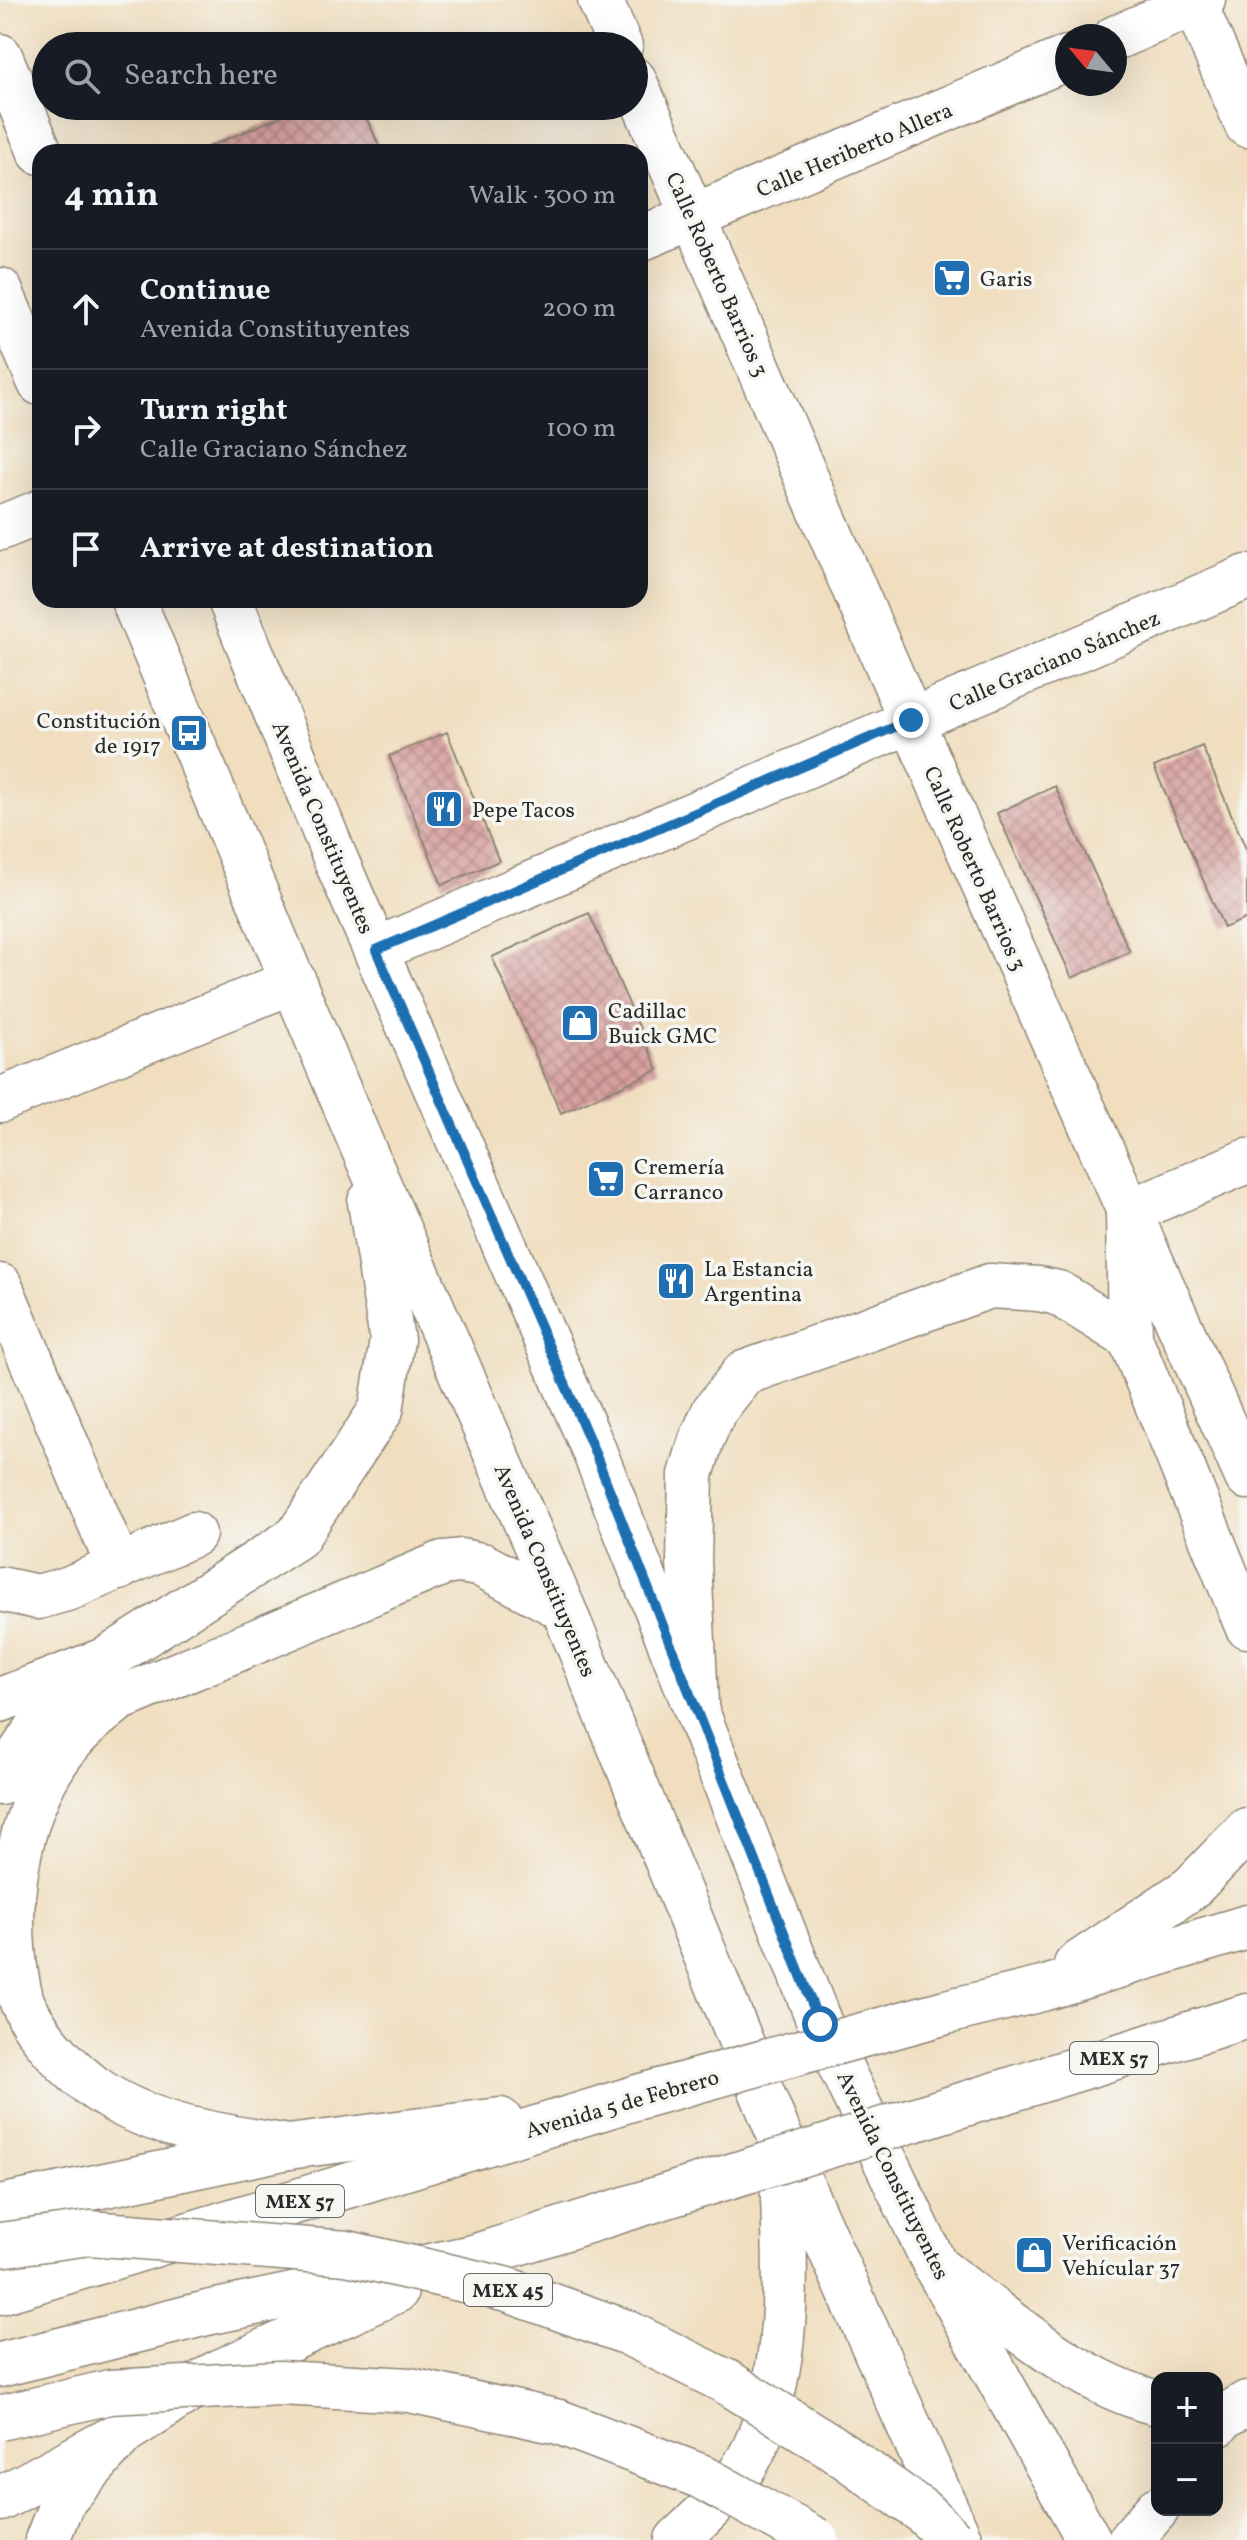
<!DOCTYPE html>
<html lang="en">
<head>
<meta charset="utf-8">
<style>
	body { margin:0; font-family:Vollkorn,serif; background:#20242c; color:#f1f3f6 }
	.controls { position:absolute; right:24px; bottom:24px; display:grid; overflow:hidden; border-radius:16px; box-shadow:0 8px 32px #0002 }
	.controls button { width:72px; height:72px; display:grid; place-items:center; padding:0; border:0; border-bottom:2px solid #363941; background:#171b24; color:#f1f3f6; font:40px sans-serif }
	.compass { position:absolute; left:1055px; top:24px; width:72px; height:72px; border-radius:50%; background:#171b24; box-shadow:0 8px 32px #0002; rotate:299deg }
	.stop { position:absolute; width:24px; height:24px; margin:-18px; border:6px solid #1f6fb2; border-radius:50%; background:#fff }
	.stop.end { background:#1f6fb2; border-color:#fff; box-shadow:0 2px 8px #0008 }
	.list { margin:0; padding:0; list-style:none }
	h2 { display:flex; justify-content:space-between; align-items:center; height:104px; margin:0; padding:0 32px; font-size:34px }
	h2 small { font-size:26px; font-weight:400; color:#9ea1a6 }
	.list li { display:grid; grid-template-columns:52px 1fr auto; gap:24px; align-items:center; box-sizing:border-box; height:120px; padding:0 32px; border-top:2px solid #363941 }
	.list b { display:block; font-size:30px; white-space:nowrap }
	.list p { margin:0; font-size:26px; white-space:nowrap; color:#9ea1a6 }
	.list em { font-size:26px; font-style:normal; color:#9ea1a6 }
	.icon { flex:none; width:44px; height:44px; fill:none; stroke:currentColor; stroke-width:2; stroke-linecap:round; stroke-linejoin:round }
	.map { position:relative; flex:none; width:1247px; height:2540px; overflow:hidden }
	.search { position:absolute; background:#171b24; box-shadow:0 8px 32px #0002; left:32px; top:32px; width:616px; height:88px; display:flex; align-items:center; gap:20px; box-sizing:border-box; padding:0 28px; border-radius:44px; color:#9ea1a6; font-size:30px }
	.panel { position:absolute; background:#171b24; box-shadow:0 8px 32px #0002; left:32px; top:144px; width:616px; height:464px; border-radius:24px }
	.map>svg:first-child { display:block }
</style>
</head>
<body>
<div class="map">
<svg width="1247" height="2540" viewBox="0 0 1247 2540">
	<defs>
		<pattern id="building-cross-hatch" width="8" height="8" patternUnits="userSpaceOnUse" patternTransform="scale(2)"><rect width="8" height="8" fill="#d7a09f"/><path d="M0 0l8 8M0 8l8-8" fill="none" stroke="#af8382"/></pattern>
	</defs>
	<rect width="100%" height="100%" fill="#f6f6f2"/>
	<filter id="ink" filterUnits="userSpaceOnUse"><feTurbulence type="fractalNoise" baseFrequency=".0125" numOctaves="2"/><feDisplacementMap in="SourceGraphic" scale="16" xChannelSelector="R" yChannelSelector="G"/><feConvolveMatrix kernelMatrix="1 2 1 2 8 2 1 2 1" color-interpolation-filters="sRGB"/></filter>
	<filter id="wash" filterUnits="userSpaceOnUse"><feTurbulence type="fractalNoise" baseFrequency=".006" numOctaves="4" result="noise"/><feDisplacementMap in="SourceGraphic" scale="32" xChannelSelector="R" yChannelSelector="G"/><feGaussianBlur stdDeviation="1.8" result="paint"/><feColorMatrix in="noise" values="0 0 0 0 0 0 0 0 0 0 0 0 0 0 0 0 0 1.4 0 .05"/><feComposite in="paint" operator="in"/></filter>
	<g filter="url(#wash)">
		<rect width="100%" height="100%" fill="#f0debf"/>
		<g id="blocks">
			<g fill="url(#building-cross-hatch)">
				<polygon points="306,106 361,106 382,152 196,152"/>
				<polygon points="447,732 499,861 442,885 389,756"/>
				<polygon points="1202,746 1247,851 1247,918 1224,928 1154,767"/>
				<polygon points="1055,786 1130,952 1072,978 997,813"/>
				<polygon points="589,913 658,1070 561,1113 492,957"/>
			</g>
		</g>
	</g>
	<g filter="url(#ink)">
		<use href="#blocks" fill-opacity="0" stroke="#8e8475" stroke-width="2"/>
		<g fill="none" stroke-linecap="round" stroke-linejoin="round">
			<defs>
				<g id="minor">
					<polyline points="600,0 620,46"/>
					<polyline points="1193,0 1247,125"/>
					<polyline points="1115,38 1203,0"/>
					<polyline points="634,80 911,720 1247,1477"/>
					<polyline points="640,239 1067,58"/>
					<polyline points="0,528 40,512"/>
					<polyline points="376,950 1247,577"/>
					<polyline points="0,1100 294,981"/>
					<polyline points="1128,1212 1247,1161"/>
					<polyline points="0,1286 119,1568"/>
					<polyline points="0,1589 38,1597 70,1588 194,1534"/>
					<polyline points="0,1700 110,1658"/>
					<path d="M936 2267C1005 2317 1073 2381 1157 2403"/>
					<polyline points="1217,2425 1221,2419 1247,2403"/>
					<polyline points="0,2499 121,2434"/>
					<polyline points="1130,2540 1157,2509"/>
				</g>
				<g id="major">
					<polyline points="0,56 40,152"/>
					<polyline points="0,290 40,383"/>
					<polyline points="133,600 360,1141 563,1608 781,2139 960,2540"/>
					<polyline points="230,600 336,860 593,1448 820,2024 936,2267 1089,2540"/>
					<polyline points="0,1783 41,1723 110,1657 297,1537 381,1410 392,1340 370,1202"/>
				</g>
				<g id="highway">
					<polyline points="1128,1212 1130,1338"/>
					<polyline points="696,1703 689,1561 691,1475 701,1441 714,1411 744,1373 990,1286 1039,1289 1058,1293 1130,1338 1247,1626"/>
					<polyline points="1076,1965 1191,1888 1247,1830"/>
					<polyline points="946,2012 1042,1989 1247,1927"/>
					<polyline points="981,2099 1247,2016"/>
					<path d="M288 2147C221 2136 147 2127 92 2086 64 2064 37 2035 22 2002 0 1921 14 1810 69 1744 84 1726 101 1713 119 1699L443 1563 461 1561 482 1565 563 1608"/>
					<polyline points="0,2207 288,2147 500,2120"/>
					<polyline points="0,2292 638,2097"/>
					<polyline points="0,2365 207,2313 473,2257 705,2184"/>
					<polyline points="47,2540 62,2502 124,2432 217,2373 396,2291"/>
					<path d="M677 2540C706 2513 738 2484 755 2447 797 2351 783 2241 781 2139"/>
				</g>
			</defs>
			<use href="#minor" stroke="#8e8475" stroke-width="47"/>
			<use href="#major" stroke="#8e8475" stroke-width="47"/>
			<use href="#highway" stroke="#8e8475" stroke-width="47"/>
			<use href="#minor" stroke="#fff" stroke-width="44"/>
			<use href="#major" stroke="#fff" stroke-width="44"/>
			<use href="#highway" stroke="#fff" stroke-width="44"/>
			<defs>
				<g id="highway-bridge">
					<polyline points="638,2097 946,2012"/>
					<polyline points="705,2184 981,2099"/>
					<polyline points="0,2245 90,2233 347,2253 508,2290 626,2332 727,2382 829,2445 922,2511 952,2540"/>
					<polyline points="0,2418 110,2392 280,2383 410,2390 559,2422 700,2476 816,2540"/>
				</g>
			</defs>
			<use href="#highway-bridge" stroke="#8e8475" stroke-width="47" stroke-linecap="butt"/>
			<use href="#highway-bridge" stroke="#fff" stroke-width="44"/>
		</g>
	</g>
	<g fill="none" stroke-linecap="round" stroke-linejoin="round" filter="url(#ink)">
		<polyline stroke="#1f6fb2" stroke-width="10" points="820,2024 593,1448 376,950 911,720"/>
	</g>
	<defs>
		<symbol id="supermarket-square" viewBox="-11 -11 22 22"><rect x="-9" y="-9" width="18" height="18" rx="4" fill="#1f6fb2" stroke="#f6f6f2"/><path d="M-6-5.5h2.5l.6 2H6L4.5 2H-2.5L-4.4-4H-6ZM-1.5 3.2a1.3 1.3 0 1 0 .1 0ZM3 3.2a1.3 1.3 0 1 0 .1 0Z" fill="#fff"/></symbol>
		<symbol id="bus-square" viewBox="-11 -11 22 22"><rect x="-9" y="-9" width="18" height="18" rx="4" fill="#1f6fb2" stroke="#f6f6f2"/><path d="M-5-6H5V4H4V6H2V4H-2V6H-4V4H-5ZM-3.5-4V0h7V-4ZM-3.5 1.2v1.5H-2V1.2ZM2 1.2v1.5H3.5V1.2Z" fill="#fff"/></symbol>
		<symbol id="restaurant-square" viewBox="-11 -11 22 22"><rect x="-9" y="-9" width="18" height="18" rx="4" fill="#1f6fb2" stroke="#f6f6f2"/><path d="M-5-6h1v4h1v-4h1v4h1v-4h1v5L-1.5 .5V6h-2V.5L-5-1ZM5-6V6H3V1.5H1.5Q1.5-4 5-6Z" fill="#fff"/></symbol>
		<symbol id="shop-square" viewBox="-11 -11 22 22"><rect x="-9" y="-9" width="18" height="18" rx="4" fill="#1f6fb2" stroke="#f6f6f2"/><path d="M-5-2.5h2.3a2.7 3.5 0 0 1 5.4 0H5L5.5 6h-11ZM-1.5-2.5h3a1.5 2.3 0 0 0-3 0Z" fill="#fff"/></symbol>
	</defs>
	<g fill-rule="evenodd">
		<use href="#supermarket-square" x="930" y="256" width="44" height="44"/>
		<use href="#bus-square" x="167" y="711" width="44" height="44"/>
		<use href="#restaurant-square" x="422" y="787" width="44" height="44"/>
		<use href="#shop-square" x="558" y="1001" width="44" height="44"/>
		<use href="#supermarket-square" x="584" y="1157" width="44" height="44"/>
		<use href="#restaurant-square" x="654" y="1259" width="44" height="44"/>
		<use href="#shop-square" x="1012" y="2233" width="44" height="44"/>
	</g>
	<g text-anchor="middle" stroke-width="7" stroke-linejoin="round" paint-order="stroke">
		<g fill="#f6f6f2" stroke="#686867" stroke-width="2">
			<rect x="1070" y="2042" width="88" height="32" rx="6"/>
			<rect x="256" y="2185" width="88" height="32" rx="6"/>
			<rect x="464" y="2274" width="88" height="32" rx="6"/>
		</g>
		<g font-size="20" font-weight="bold" fill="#2b2b2b">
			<text x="1114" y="2065">MEX 57</text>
			<text x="300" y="2208">MEX 57</text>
			<text x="508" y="2297">MEX 45</text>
		</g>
		<g font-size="22" fill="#2b2b2b" stroke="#f6f6f2">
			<text transform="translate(854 149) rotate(-23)" y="8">Calle Heriberto Allera</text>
			<text transform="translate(718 274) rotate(66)" y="8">Calle Roberto Barrios 3</text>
			<text transform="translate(1054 660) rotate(-23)" y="8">Calle Graciano Sánchez</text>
			<text transform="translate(324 827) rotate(67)" y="8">Avenida Constituyentes</text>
			<text transform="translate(976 868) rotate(66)" y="8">Calle Roberto Barrios 3</text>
			<text transform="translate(546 1570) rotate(67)" y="8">Avenida Constituyentes</text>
			<text transform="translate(622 2103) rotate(-16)" y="8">Avenida 5 de Febrero</text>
			<text transform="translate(894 2175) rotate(64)" y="8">Avenida Constituyentes</text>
		</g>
		<g font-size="22" fill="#2b2b2b" stroke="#f6f6f2" text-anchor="start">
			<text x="980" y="286">Garis</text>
			<text x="161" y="728" text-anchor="end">Constitución<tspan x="161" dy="25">de 1917</tspan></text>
			<text x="472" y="817">Pepe Tacos</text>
			<text x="608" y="1018">Cadillac<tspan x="608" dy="25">Buick GMC</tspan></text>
			<text x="634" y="1174">Cremería<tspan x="634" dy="25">Carranco</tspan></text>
			<text x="704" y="1276">La Estancia<tspan x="704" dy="25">Argentina</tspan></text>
			<text x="1062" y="2250">Verificación<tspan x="1062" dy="25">Vehícular 37</tspan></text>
		</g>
	</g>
</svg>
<div class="controls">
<button>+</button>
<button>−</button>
</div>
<svg class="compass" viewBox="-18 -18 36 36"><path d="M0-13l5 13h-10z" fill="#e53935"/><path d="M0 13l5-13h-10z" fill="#9ea1a6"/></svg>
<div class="stop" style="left:820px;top:2024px"></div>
<div class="stop end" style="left:911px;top:720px"></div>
<div class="search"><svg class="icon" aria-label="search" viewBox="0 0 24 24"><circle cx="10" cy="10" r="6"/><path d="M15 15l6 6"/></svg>Search here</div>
<section class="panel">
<h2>4 min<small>Walk · 300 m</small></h2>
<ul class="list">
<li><svg class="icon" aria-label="ahead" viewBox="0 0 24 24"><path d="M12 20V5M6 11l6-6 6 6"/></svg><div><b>Continue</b><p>Avenida Constituyentes</p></div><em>200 m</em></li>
<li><svg class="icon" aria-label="right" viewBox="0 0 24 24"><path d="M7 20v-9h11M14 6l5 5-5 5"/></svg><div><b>Turn right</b><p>Calle Graciano Sánchez</p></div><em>100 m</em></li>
<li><svg class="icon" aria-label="arrive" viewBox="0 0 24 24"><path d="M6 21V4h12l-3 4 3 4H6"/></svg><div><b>Arrive at destination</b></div></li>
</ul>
</section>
</div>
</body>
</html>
